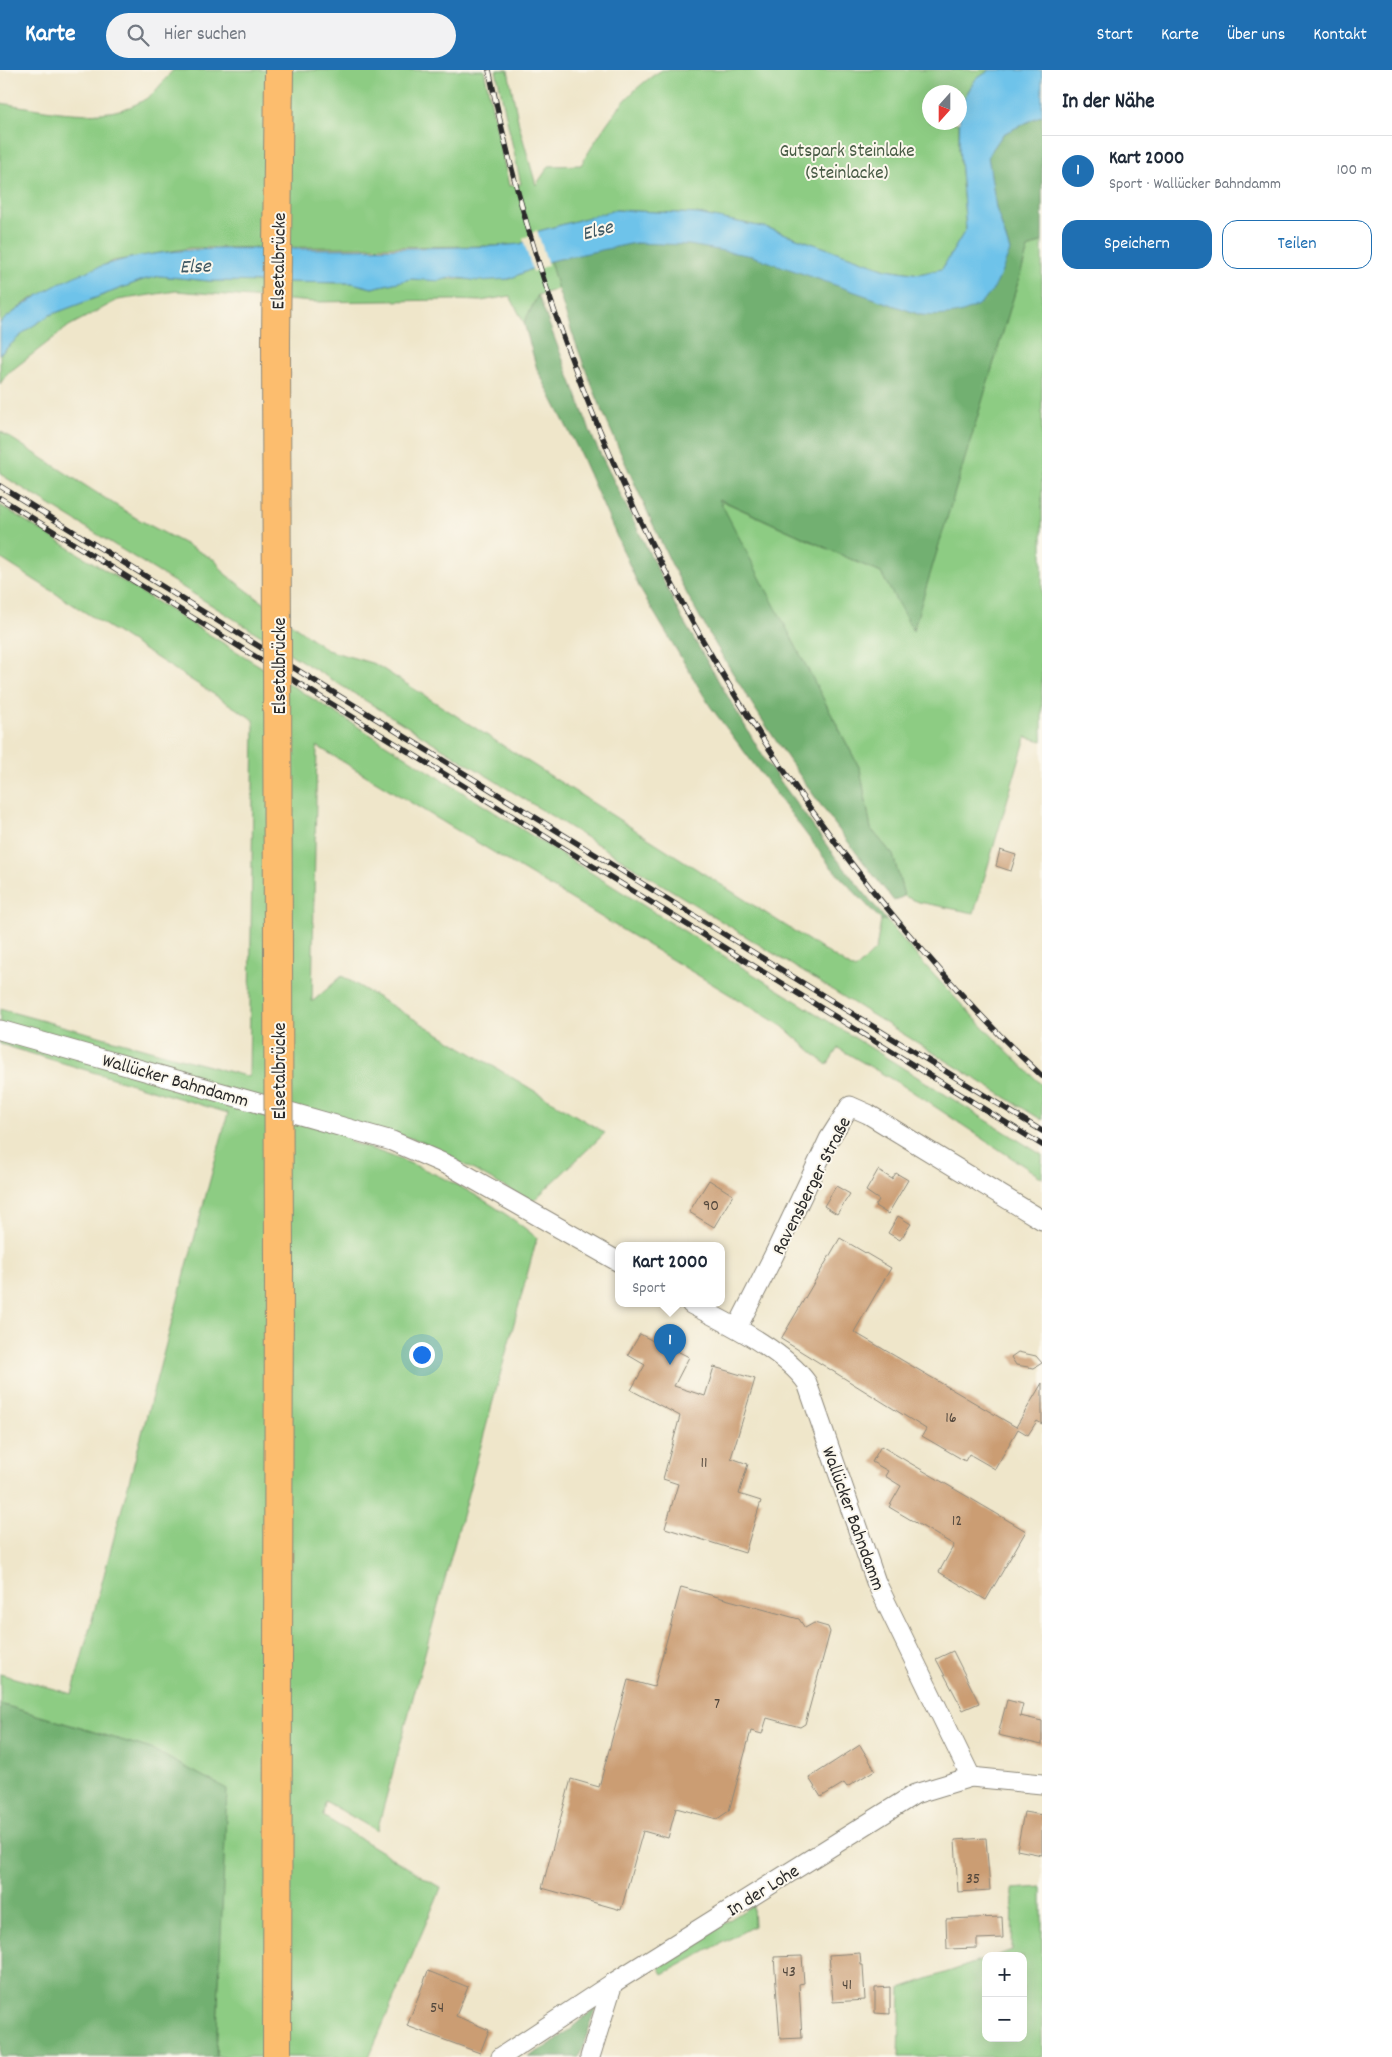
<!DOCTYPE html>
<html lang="de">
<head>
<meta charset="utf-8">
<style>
	body { margin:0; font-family:Dekko,sans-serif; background:#f2f2f3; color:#1f2937 }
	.controls { position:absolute; right:15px; bottom:15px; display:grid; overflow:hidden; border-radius:10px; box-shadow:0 5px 20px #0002 }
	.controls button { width:45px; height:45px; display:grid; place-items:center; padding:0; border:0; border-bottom:1px solid #e0e1e3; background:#fff; color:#1f2937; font:25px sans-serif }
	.compass { position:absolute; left:922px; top:15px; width:45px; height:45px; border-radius:50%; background:#fff; box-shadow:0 5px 20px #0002; rotate:201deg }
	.you { position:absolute; left:421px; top:1284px; width:18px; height:18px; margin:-12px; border:4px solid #fff; border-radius:50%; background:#1a73e8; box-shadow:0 0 0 8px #1a73e833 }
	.badge { display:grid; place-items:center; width:32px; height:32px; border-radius:50%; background:#1f6fb2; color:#fff; font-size:16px; font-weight:700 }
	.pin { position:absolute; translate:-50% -41px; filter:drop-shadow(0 1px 2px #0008) }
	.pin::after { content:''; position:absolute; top:26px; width:18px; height:15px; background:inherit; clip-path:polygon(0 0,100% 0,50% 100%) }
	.popup { position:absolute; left:615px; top:1172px; width:110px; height:65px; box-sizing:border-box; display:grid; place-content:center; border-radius:10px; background:#fff; filter:drop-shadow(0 1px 4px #0005); font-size:16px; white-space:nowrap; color:#747a83 }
	.popup b { font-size:19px; color:#1f2937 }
	.popup::after { content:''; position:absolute; left:50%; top:100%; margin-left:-10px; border:10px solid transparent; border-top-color:#fff }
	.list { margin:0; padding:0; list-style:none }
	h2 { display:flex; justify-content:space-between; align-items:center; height:65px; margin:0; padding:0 20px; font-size:21px }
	h2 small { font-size:16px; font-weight:400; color:#747a83 }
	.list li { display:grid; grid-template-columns:32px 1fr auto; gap:15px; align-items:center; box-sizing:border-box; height:70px; padding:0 20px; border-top:1px solid #e0e1e3 }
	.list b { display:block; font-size:19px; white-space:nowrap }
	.list p { margin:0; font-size:16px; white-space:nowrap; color:#747a83 }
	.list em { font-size:16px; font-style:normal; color:#747a83 }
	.actions { display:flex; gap:10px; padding:15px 20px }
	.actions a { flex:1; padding:11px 0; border:1px solid #1f6fb2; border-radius:15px; text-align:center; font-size:18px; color:#1f6fb2 }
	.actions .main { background:#1f6fb2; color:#fff }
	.icon { flex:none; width:28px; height:28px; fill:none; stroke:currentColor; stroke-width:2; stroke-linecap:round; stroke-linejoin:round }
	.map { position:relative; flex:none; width:1042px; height:1987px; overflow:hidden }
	header { display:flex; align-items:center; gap:30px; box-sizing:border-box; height:70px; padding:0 25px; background:#1f6fb2; color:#fff }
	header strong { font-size:24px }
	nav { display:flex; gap:28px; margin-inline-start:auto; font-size:18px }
	.search { width:350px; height:45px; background:#f2f2f3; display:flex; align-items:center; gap:12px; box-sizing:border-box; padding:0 18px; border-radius:28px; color:#747a83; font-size:19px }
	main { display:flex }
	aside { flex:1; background:#fff }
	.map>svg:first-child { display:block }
</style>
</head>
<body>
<header>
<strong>Karte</strong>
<div class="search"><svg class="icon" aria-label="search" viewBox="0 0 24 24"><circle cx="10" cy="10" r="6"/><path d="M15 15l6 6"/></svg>Hier suchen</div>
<nav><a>Start</a><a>Karte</a><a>Über uns</a><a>Kontakt</a></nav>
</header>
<main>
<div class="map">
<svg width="1042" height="1987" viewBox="0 0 1042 1987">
	<rect width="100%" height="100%" fill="#fbf7ec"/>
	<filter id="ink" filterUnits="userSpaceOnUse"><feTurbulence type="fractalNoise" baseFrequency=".02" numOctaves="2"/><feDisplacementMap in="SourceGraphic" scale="10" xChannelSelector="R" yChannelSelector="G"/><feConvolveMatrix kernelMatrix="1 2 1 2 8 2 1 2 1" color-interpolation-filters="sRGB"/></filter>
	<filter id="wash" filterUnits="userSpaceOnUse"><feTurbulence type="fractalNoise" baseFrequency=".0096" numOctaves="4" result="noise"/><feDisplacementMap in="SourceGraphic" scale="20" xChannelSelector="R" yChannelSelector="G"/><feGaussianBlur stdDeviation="1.12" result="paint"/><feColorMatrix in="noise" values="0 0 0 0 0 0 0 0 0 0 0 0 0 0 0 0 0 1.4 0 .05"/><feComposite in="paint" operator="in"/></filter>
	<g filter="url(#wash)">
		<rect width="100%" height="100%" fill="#efe6ca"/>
		<g fill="#8dcc83" stroke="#5c7c57">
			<path d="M173 0H484L509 116 521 114 496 0H508L519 55 536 115 549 96 581 95C603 58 624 22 662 0H990L975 10 960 35V39L959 22H929V52L959 53V78L966 159 942 199 919 204 886 199 768 158 698 144 615 140 539 161 521 174 496 176 190 178 113 191 29 230 0 253V33C45 39 106 56 147 28 156 22 165 9 173 0Z"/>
			<polygon points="1042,171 1042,671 1026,667 974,843 919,832 904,826 893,785 871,759 860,699 718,429 881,503 913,560 1028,179"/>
			<polygon points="550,191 558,219 538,225 524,253 510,226 481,231 453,230 313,232 176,221 118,230 69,256 7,304 0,314 0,284 28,259 50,245 143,210 160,206 209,211 352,213 372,218 411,209 509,209"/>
			<path d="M0 361 136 448 215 490 225 504 327 580 375 594 855 900 876 879 881 850H886C935 909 987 962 1042 1015V1050L0 404Z"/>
			<path d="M0 435 336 643 1042 1085V1108L907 1018 838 978 827 995 782 956 317 676 312 932 342 906 605 1063 532 1132 421 1071 350 1052V1072C418 1093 482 1122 537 1168L377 1761 325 1731 323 1746 441 1818 369 1987H216L226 1719 151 1679 0 1634V1604L72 1624 228 1043 0 974V939L249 1007 254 650 0 488Z"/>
			<polygon points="1042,1817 1042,1987 899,1987 901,1918 986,1889 986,1968 1023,1968 1023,1886 996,1886 1012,1880 1013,1819"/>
			<polygon points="753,1835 754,1856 663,1904 659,1897 664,1891"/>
		</g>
		<g fill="#72b071" stroke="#4e6e4e">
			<path d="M1042 45V171L1028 179 913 561 881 503 719 429 860 699 871 759 893 785 904 826 894 831C821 740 754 644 697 542 672 499 653 454 633 410 600 338 570 267 550 191 578 185 608 175 636 173 735 166 830 213 921 245L1010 181 996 138 988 86 1003 64Z"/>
			<polygon points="538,225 594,371 681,547 765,690 833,784 886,850 881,850 831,797 710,636 640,519 578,379 537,299 524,253"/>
			<polygon points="0,1634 151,1679 227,1719 216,1987 0,1987"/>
			<polygon points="597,1936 579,1987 528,1987 556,1971"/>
		</g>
		<path fill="#6ec3ea" stroke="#4c778a" d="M990 0H1042V45L1003 64 988 86 996 138 1010 181C1004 194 1000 210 992 221 975 245 947 247 921 245L752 186 689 175 635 173 550 191 509 209 478 211 453 207 439 211 411 209 372 218 352 213 209 211 160 206 143 210 50 245 28 259 0 284V253C102 170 188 179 311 179 373 179 435 178 496 176L521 174 539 161 615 140 698 144 768 158 886 199 919 204 942 199 966 159 959 78 960 35 975 10Z"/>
		<polygon fill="#efe6ca" points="537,160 548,195 533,202 523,169"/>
		<g id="blocks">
			<g fill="#cb9d73">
				<polygon points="1000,780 1016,785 1011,801 996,796"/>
				<polygon points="878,1100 892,1109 896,1103 908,1110 888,1144 875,1136 879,1130 866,1121"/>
				<polygon points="709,1110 733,1125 714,1157 689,1142"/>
				<polygon points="836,1116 850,1124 837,1144 824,1136"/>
				<polygon points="898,1146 911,1154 900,1170 888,1163"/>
				<polygon points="840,1168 891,1198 854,1262 1016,1357 1042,1313 1042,1354 1037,1351 1028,1365 1018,1359 995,1399 969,1384 965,1391 922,1366 926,1359 781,1269"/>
				<polygon points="666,1263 682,1272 677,1281 689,1287 674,1316 705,1326 714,1297 755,1309 731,1388 748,1394 739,1424 761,1431 745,1483 665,1458 678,1414 663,1409 680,1346 631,1320 645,1295 628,1285 640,1264 653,1271 657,1264 663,1267"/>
				<polygon points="1018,1282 1036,1286 1042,1293 1034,1298 1016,1295 1011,1287"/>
				<polygon points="881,1376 1026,1461 986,1530 939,1502 954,1475 889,1437 901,1416 885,1406 888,1401 872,1392"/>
				<polygon points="681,1517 799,1549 805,1558 814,1553 828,1557 830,1562 805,1654 800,1657 767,1648 762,1664 751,1661 729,1741 717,1749 676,1738 668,1768 643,1761 621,1840 542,1818 571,1709 599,1717 628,1610 654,1617"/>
				<polygon points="953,1581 979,1633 963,1640 936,1589"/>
				<polygon points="1007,1630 1023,1634 1020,1646 1042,1651 1042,1675 998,1665"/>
				<polygon points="860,1675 875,1700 847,1717 844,1713 821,1727 809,1708"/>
				<polygon points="1024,1742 1042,1745 1042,1785 1017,1780"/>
				<polygon points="986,1768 990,1820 958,1822 955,1770"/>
				<polygon points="1002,1847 1003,1868 977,1869 977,1878 947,1879 946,1849"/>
				<polygon points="860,1883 861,1895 863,1895 865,1930 833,1932 829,1885"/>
				<polygon points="802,1886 804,1913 799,1914 802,1968 780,1969 774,1887"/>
				<polygon points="428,1901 468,1917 456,1946 489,1960 480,1983 407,1956"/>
				<polygon points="890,1917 890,1944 875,1943 875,1918"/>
			</g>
		</g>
	</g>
	<g filter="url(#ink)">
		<use href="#blocks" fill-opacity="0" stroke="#8d887a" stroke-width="1"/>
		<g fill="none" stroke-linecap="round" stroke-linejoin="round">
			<defs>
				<g id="minor">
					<polyline points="0,960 392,1071 452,1097 619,1192"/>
					<path d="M691 1234C727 1253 784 1280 807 1313L876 1512 971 1707"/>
					<polyline points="737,1258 774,1185 829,1069 850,1036 868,1044 1042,1150"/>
					<polyline points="501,1987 613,1913 915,1724 971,1707 1042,1714"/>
					<polyline points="590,1987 613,1913"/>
				</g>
				<polyline id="primary" points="277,1987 279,1191"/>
			</defs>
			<use href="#minor" stroke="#8d887a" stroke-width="21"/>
			<use href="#primary" stroke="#8d887a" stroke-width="30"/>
			<use href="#minor" stroke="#fff" stroke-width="19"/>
			<use href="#primary" stroke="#fcbd6e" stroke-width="28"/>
			<defs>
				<g id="rail">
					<path d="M489 0C553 316 697 615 906 861 949 911 993 961 1042 1006"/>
					<polyline points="0,416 1042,1061"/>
					<polyline points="0,428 1042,1075"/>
				</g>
			</defs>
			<use href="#rail" stroke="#2b2b2b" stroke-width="5.5"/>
			<use href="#rail" stroke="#fbf7ec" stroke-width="4" stroke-dasharray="11" stroke-linecap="butt"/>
			<defs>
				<polyline id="primary-bridge" points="279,0 276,271 279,1191"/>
			</defs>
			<use href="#primary-bridge" stroke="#8d887a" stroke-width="30" stroke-linecap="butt"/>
			<use href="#primary-bridge" stroke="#fcbd6e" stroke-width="28"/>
		</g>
	</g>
	<g text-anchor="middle" stroke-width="4" stroke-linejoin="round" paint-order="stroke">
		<g font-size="16" fill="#53483d">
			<text x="711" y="1140">90</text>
			<text x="951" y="1352">16</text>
			<text x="704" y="1397">11</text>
			<text x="957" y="1455">12</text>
			<text x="717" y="1638">7</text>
			<text x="973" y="1813">35</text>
			<text x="789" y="1906">43</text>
			<text x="847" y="1919">41</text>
			<text x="437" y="1942">54</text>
		</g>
		<g font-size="19" fill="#485b45" stroke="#fbf7ec">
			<text x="847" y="86">Gutspark Steinlake<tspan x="847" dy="22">(Steinlacke)</tspan></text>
		</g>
		<g font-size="19" fill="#2b2b2b" stroke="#fbf7ec">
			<text transform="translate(277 191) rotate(-89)" y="7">Elsetalbrücke</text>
			<text transform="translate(278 596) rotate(-90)" y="7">Elsetalbrücke</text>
			<text transform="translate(278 1001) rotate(-90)" y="7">Elsetalbrücke</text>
			<text transform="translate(176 1009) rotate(16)" y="7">Wallücker Bahndamm</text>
			<text transform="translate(810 1115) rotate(-63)" y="7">Ravensberger Straße</text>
			<text transform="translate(855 1448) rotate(70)" y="7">Wallücker Bahndamm</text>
			<text transform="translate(762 1819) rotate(-32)" y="7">In der Lohe</text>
		</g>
		<g font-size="20" font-style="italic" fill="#3f5964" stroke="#fbf7ec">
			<text transform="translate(597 159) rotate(-15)" y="7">Else</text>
			<text transform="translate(195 195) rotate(-2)" y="7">Else</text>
		</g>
	</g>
</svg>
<div class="controls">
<button>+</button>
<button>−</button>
</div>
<svg class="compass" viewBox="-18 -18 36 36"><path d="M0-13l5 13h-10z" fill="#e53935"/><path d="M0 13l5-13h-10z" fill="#747a83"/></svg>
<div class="you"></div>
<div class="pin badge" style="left:670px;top:1295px">1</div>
<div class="popup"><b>Kart 2000</b>Sport</div>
</div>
<aside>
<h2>In der Nähe<small></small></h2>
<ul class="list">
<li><span class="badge">1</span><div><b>Kart 2000</b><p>Sport · Wallücker Bahndamm</p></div><em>100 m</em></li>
</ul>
<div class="actions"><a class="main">Speichern</a><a>Teilen</a></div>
</aside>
</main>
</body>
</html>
